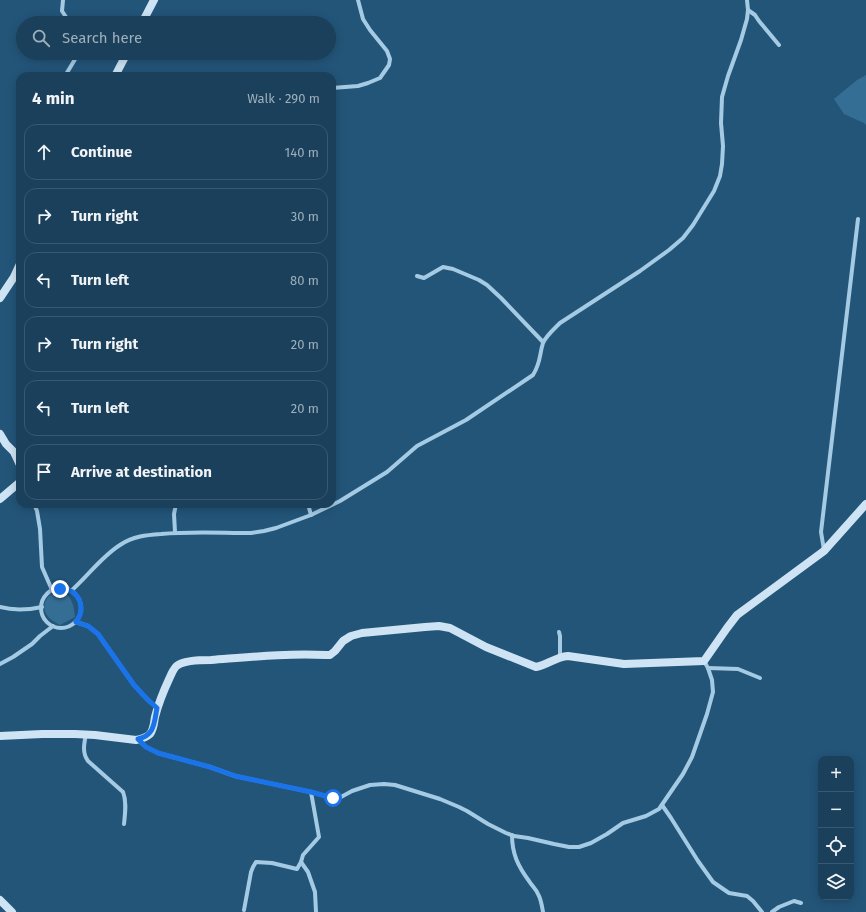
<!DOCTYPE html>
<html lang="en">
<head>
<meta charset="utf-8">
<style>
	body { margin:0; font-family:"Fira Sans",sans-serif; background:#274b64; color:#f1f3f6 }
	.controls { position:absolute; right:12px; bottom:12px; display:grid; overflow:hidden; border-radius:8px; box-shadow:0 2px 10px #0003 }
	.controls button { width:36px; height:36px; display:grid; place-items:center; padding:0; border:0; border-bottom:1px solid #385971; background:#1a405b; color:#f1f3f6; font:20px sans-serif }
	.stop { position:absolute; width:12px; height:12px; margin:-9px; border:3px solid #1a73e8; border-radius:50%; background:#fff }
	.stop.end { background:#1a73e8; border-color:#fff; box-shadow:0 1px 4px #0008 }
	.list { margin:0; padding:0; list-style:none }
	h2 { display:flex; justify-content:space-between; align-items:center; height:52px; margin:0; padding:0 16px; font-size:17px }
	h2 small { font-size:13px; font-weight:400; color:#9fafbb }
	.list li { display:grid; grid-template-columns:26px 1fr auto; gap:12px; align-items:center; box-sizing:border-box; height:56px; margin:0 8px 8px; padding:0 8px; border:1px solid #385971; border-radius:12px }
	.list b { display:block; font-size:15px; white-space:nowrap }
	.list em { font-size:13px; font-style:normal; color:#9fafbb }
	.icon { flex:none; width:22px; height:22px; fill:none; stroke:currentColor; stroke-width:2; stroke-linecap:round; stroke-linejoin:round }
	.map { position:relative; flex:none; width:866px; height:912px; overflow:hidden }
	.search { position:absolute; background:#1a405b; box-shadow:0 2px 10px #0003; left:16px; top:16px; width:320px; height:44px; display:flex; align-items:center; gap:10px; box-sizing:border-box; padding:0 14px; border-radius:22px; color:#9fafbb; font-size:15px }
	.panel { position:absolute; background:#1a405b; box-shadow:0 2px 10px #0003; left:16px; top:72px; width:320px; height:436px; border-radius:12px }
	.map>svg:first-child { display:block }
</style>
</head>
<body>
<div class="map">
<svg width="866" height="912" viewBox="0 0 866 912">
	<rect width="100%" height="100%" fill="#235579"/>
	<g fill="#346e95">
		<polygon points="866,75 866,125 864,123 844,114 834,99 857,80"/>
		<path d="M59 591C71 593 74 605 75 617L60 625C55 622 50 620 47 615 40 605 48 593 59 591Z"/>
	</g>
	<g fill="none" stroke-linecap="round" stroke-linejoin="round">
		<g stroke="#a5cbe4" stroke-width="4">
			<polyline points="63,0 62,11 70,23"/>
			<polyline points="748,10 755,15 759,21 779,45"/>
			<polyline points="65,76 77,56 78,53"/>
			<polyline points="332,88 358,86 368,83 380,78 389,65 390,59 387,51 370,30 363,19 358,0"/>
			<polyline points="417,276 424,278 443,267 453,269 479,280 487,285 501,298 543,342"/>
			<polyline points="14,452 20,450"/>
			<polyline points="34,504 37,511 40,529 42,567 52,590"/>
			<polyline points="308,504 311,515"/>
			<polyline points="175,532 174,514 176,504"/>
			<polyline points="824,550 821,532 858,219"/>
			<circle cx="61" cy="608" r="20"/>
			<path d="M71 591C88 576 101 557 120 545 133 536 147 535 161 534 191 531 221 533 251 533L264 531 276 528 311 515 340 501 387 472 417 446 466 420 533 375C541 362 539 356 543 343 546 336 554 329 560 323L640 271 669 250 683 238 693 225 714 191 720 176 722 164 723 146 721 123 722 97 728 76 741 40 747 19 748 10 747 0"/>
			<path d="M0 607C14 611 28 610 42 607"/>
			<polyline points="76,622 88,626 98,634 134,685 147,699 157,708"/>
			<polyline points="559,632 560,636 560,657"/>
			<polyline points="0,664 13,657 32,644 40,636 53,626"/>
			<polyline points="708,668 738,669 760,678"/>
			<path d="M86 734C84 744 82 753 88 761L123 792C127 802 125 814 124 824"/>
			<polyline points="138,740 146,747 158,753 210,767 235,776 311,792 333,798 341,797 352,791 370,785 384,784 395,785 440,799 459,807 467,811 488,824 506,833 514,836 528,838 554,844 569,847 579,847 591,843 607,834 623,823 646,816 659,809 683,774 692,757 707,714 713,692 712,680 708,668 704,661"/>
			<polyline points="662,805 671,818 698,861 713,882 729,893 747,896 753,901 762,912"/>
			<path d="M512 835C512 854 518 866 529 881 532 886 536 889 538 894 541 899 542 906 543 912"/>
			<polyline points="301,862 308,872 315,892 316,912"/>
			<polyline points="244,910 251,872 253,867 256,862 272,863 297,869 301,862 303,855 319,837 311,792"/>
			<polyline points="772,912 779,907 794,901 801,903"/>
		</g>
		<g stroke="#cee4f4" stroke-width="8">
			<polyline points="142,23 154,0"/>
			<polyline points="115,76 127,53"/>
			<polyline points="0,298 14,277 20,264"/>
			<polyline points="0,434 6,444 14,452 20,465"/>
			<polyline points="0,499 20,482"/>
			<path d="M0 736 42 734H75L95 735 136 740C141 739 146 738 150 734 154 729 154 722 155 717 159 701 163 692 170 677 172 673 174 667 178 665 185 660 203 660 211 660 250 657 288 653 326 655H330L335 651 343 641 351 636 362 633 425 627 439 626 450 628 486 647 536 667C548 665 555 657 568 656L624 664 704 661 727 628 737 615 824 551 866 504"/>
			<polyline points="0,900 12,912"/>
		</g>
	</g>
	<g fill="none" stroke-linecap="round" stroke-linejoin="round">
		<path stroke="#1a73e8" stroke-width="5" d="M60 589C79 589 87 607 76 622L88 626 98 634 134 685 147 699 157 708C154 723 155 735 138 739L146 747 158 753 210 767 235 776 311 792 333 798"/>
	</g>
</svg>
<div class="controls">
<button>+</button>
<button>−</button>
<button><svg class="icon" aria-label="locate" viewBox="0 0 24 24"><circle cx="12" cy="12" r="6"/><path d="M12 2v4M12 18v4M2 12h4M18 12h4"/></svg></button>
<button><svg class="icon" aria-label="layers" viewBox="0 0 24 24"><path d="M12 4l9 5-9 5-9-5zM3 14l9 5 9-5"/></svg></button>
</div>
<div class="stop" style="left:333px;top:798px"></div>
<div class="stop end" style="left:60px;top:589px"></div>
<div class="search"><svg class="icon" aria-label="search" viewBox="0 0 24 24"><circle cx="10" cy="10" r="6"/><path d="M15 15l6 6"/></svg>Search here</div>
<section class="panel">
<h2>4 min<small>Walk · 290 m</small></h2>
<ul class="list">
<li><svg class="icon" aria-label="ahead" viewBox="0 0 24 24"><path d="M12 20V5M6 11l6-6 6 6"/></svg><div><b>Continue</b></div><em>140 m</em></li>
<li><svg class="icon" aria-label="right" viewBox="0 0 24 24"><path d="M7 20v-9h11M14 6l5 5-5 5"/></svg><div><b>Turn right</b></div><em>30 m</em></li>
<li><svg class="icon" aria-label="left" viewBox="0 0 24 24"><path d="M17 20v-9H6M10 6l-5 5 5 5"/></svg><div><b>Turn left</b></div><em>80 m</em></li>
<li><svg class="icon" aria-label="right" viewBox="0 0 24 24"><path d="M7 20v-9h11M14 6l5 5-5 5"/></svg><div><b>Turn right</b></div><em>20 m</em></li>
<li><svg class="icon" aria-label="left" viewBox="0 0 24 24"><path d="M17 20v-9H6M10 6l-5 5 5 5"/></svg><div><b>Turn left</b></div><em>20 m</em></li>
<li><svg class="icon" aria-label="arrive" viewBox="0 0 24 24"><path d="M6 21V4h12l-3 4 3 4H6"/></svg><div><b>Arrive at destination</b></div></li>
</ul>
</section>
</div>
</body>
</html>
